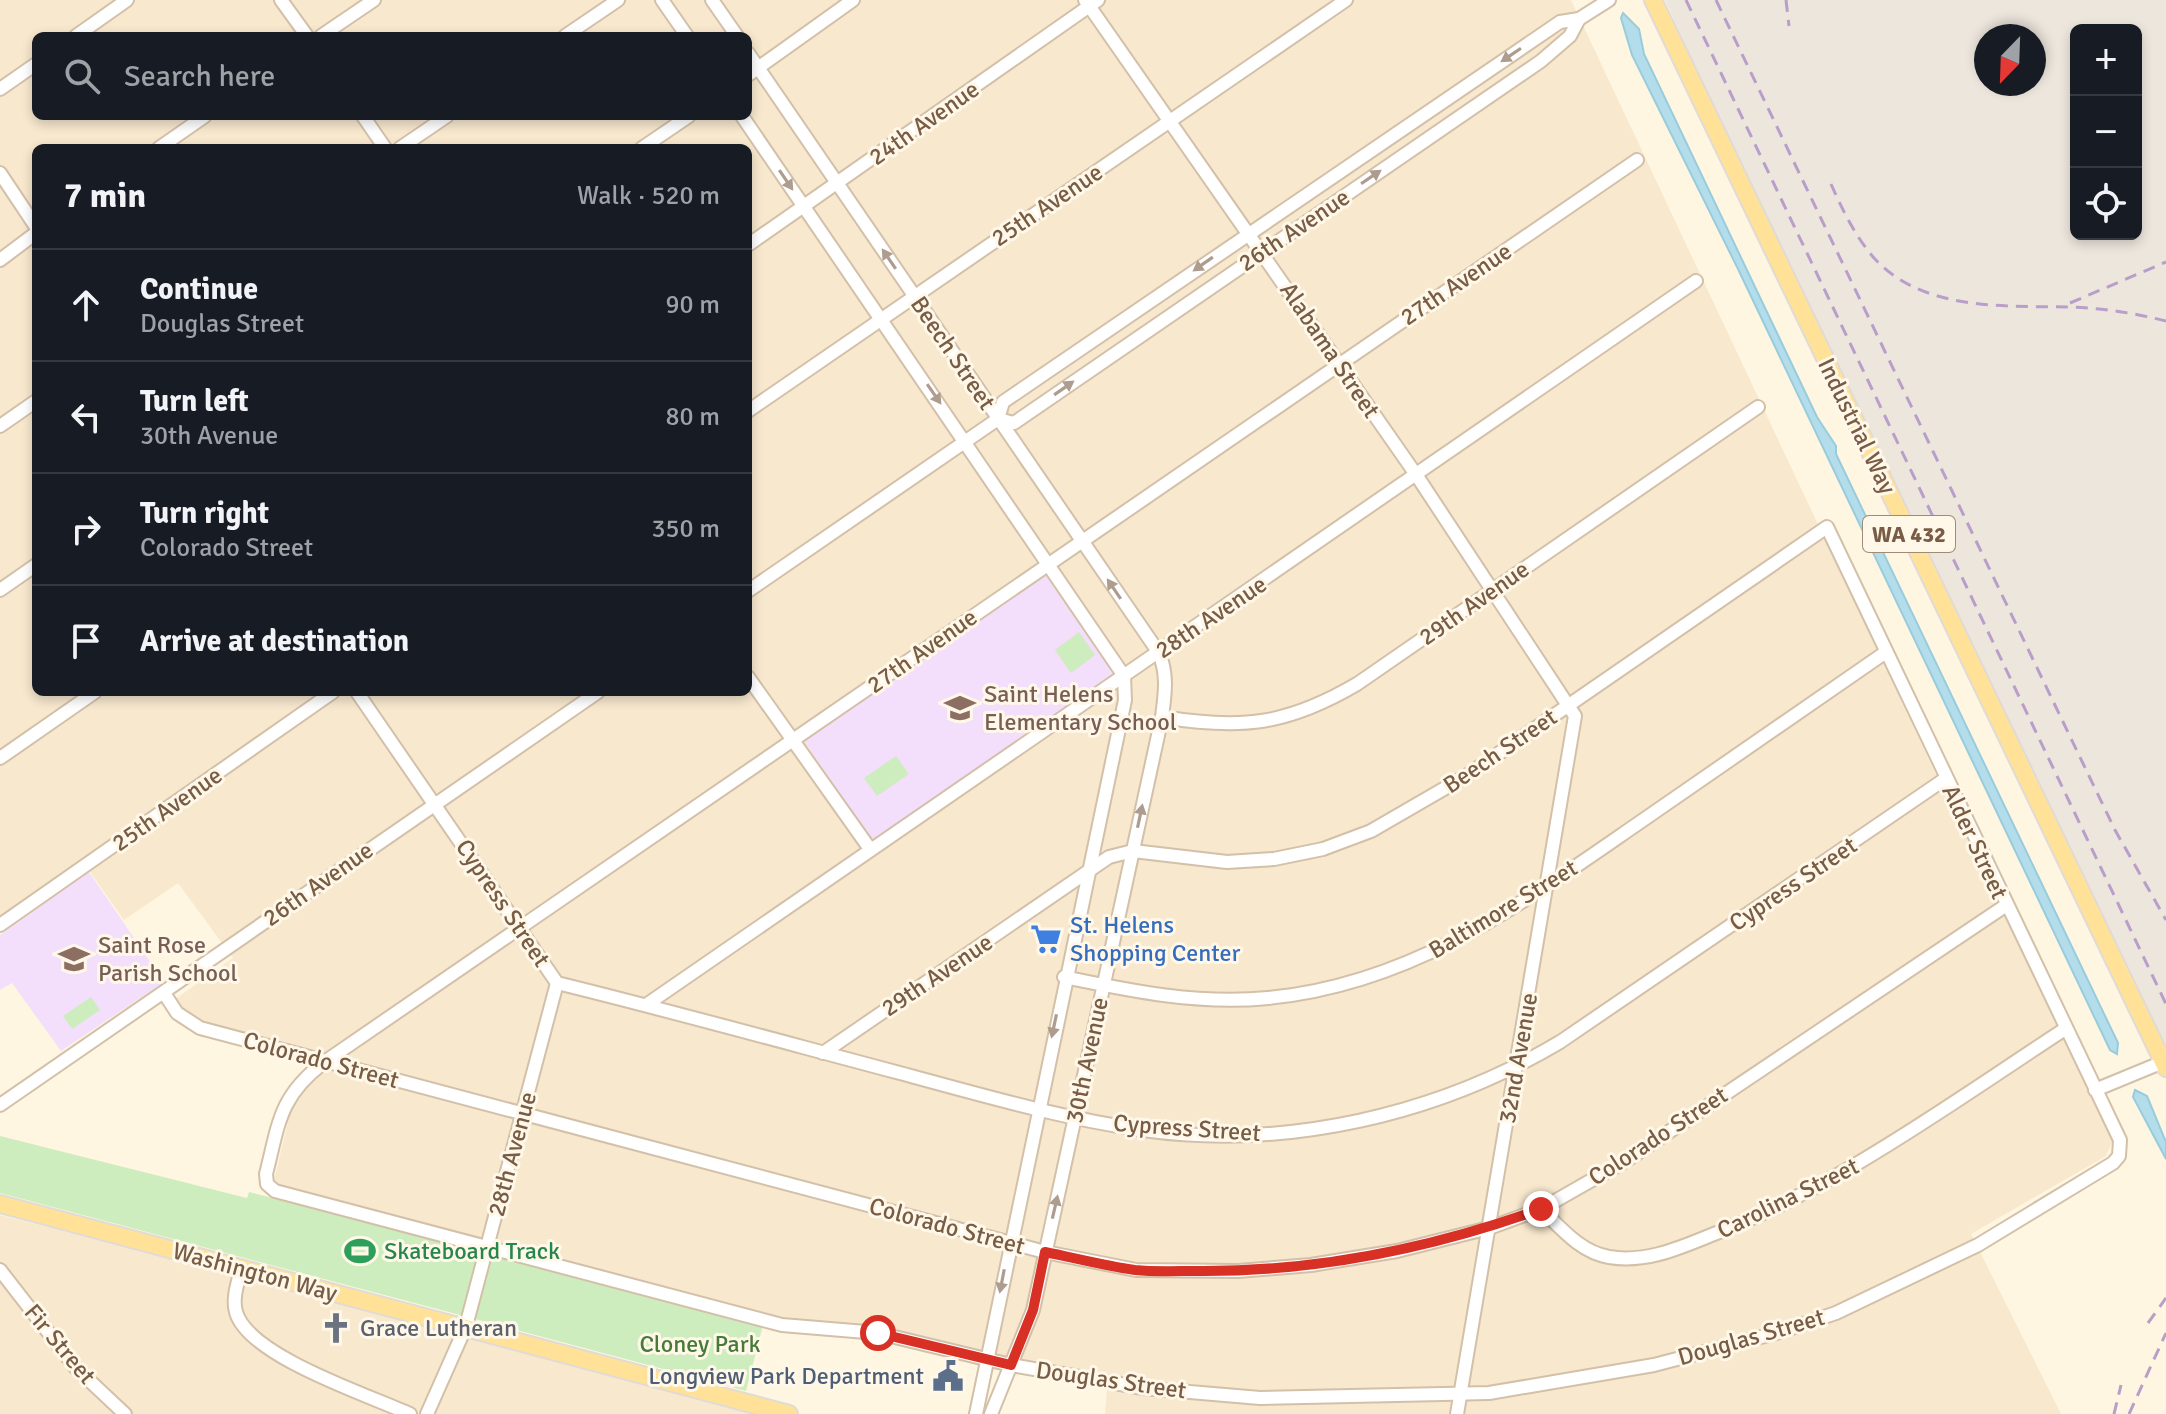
<!DOCTYPE html>
<html lang="en">
<head>
<meta charset="utf-8">
<style>
	body { margin:0; font-family:Signika,sans-serif; background:#20242c; color:#f1f3f6 }
	.controls { position:absolute; right:24px; top:24px; display:grid; overflow:hidden; border-radius:12px; box-shadow:0 4px 12px #0003 }
	.controls button { width:72px; height:72px; display:grid; place-items:center; padding:0; border:0; border-bottom:2px solid #363941; background:#171b24; color:#f1f3f6; font:40px sans-serif }
	.compass { position:absolute; left:1974px; top:24px; width:72px; height:72px; border-radius:50%; background:#171b24; box-shadow:0 4px 12px #0003; rotate:203deg }
	.stop { position:absolute; width:24px; height:24px; margin:-18px; border:6px solid #d93025; border-radius:50%; background:#fff }
	.stop.end { background:#d93025; border-color:#fff; box-shadow:0 2px 8px #0008 }
	.list { margin:0; padding:0; list-style:none }
	h2 { display:flex; justify-content:space-between; align-items:center; height:104px; margin:0; padding:0 32px; font-size:34px }
	h2 small { font-size:26px; font-weight:400; color:#9ea1a6 }
	.list li { display:grid; grid-template-columns:52px 1fr auto; gap:24px; align-items:center; box-sizing:border-box; height:112px; padding:0 32px; border-top:2px solid #363941 }
	.list b { display:block; font-size:30px; white-space:nowrap }
	.list p { margin:0; font-size:26px; white-space:nowrap; color:#9ea1a6 }
	.list em { font-size:26px; font-style:normal; color:#9ea1a6 }
	.icon { flex:none; width:44px; height:44px; fill:none; stroke:currentColor; stroke-width:2; stroke-linecap:round; stroke-linejoin:round }
	.map { position:relative; flex:none; width:2166px; height:1414px; overflow:hidden }
	.search { position:absolute; background:#171b24; box-shadow:0 4px 12px #0003; left:32px; top:32px; width:720px; height:88px; display:flex; align-items:center; gap:20px; box-sizing:border-box; padding:0 28px; border-radius:12px; color:#9ea1a6; font-size:30px }
	.panel { position:absolute; background:#171b24; box-shadow:0 4px 12px #0003; left:32px; top:144px; width:720px; height:552px; border-radius:12px }
	.map>svg:first-child { display:block }
</style>
</head>
<body>
<div class="map">
<svg width="2166" height="1414" viewBox="0 0 2166 1414">
	<rect width="100%" height="100%" fill="#fef6e1"/>
	<g fill="#f7e8ce" fill-rule="evenodd">
		<path d="M0 0H1571L1944 792 2113 1140 2106 1156 1971 1234 2061 1414H1105L1107 1390 873 1337 763 1325 270 1197 293 1101 320 1056 210 1026 193 1018 174 1000 233 958 178 883 124 920 83 862 0 918ZM36 36H748V116H36ZM36 148H748V692H36Z"/>
		<polygon points="0,1215 356,1306 752,1414 0,1414"/>
	</g>
	<path fill="#ede6dd" fill-rule="evenodd" d="M1665 0H2166V1066L1841 393ZM2076 30H2136V234H2076ZM1986 36H2034V84H1986Z"/>
	<g fill="#f3defb">
		<polygon points="1047,574 1117,676 873,842 803,739"/>
		<polygon points="89,872 164,982 61,1051 12,983 0,990 0,935"/>
	</g>
	<g fill="#cdedbe">
		<polygon points="1079,632 1095,655 1071,673 1055,650"/>
		<polygon points="896,756 909,774 877,796 864,778"/>
		<polygon points="91,997 100,1010 72,1029 63,1016"/>
		<polygon points="0,1136 247,1198 249,1192 763,1325 746,1391 0,1193"/>
	</g>
	<g fill="#b3ddea" stroke="#98ccdd" stroke-width="2">
		<polygon points="1623,13 1639,29 1644,54 1817,417 1836,446 1836,454 2118,1043 2117,1054 2110,1050 1738,269 1632,55 1621,18"/>
		<polygon points="2135,1090 2147,1096 2166,1142 2166,1159 2133,1097"/>
	</g>
	<g fill="none" stroke-linecap="round" stroke-linejoin="round">
		<defs>
			<g id="minor">
				<polyline points="281,0 307,36"/>
				<polyline points="662,0 687,36"/>
				<polyline points="712,0 737,36"/>
				<polyline points="1085,0 1417,476 1575,716 1457,1414"/>
				<polyline points="76,36 127,0"/>
				<polyline points="321,36 374,0"/>
				<polyline points="565,36 618,0"/>
				<path d="M748 53 1159 653C1168 675 1165 693 1162 717L1033 1310 991 1414"/>
				<polyline points="748,75 853,0"/>
				<polyline points="0,89 36,64"/>
				<polyline points="363,116 385,148"/>
				<polyline points="742,116 1124,676 1125,700 976,1414"/>
				<polyline points="159,148 205,116"/>
				<polyline points="400,148 447,116"/>
				<polyline points="642,148 689,116"/>
				<polyline points="0,173 36,227"/>
				<polyline points="748,245 1098,0"/>
				<polyline points="0,260 36,233"/>
				<polyline points="748,411 1346,0"/>
				<polyline points="998,419 1014,423 1541,61 1570,36 1579,19"/>
				<polyline points="0,426 36,401"/>
				<polyline points="0,590 36,565"/>
				<polyline points="748,591 998,419 1003,402 1560,22 1579,19 1609,0"/>
				<polyline points="748,677 870,849"/>
				<path d="M357 692 557 983C671 1011 783 1042 896 1072 978 1094 1059 1118 1143 1130 1286 1150 1437 1115 1560 1042L1945 779"/>
				<path d="M1162 717C1242 730 1287 725 1357 684L1758 407"/>
				<polyline points="0,758 95,692"/>
				<polyline points="0,925 333,692"/>
				<path d="M1064 977C1131 991 1199 1005 1268 998 1416 984 1528 899 1646 818 1726 763 1806 708 1886 652"/>
				<polyline points="164,993 177,1013 200,1028 1045,1252 1136,1270 1238,1271 1311,1265 1397,1251 1489,1228 1541,1209 1627,1160 2005,906"/>
				<polyline points="646,1005 1696,281"/>
				<path d="M823 1053 1109 857 1133 851 1227 862 1274 859 1323 849 1371 831 1466 776 1827 527 2120 1140 2119 1156 2113 1163 1978 1245 1836 1313 1780 1332 1654 1365 1489 1393 1260 1398 1143 1388 1011 1365 878 1333 782 1325 275 1191 267 1184 266 1174C279 1123 279 1097 323 1063L1637 160"/>
				<polyline points="2095,1090 2163,1062"/>
				<polyline points="0,1105 598,692"/>
				<path d="M1541 1209C1561 1228 1580 1252 1609 1257 1645 1263 1677 1249 1709 1236 1838 1187 1950 1104 2065 1029"/>
				<path d="M241 1269C238 1283 232 1298 236 1312 248 1356 368 1395 410 1414"/>
				<polyline points="0,1270 76,1368 125,1414"/>
				<polyline points="427,1414 466,1326 557,983"/>
			</g>
			<g id="major">
				<polyline points="1653,0 2166,1068"/>
				<polyline points="0,1204 789,1414"/>
			</g>
		</defs>
		<use href="#minor" stroke="#d3c0a9" stroke-width="16"/>
		<use href="#major" stroke="#e1dbd6" stroke-width="20"/>
		<use href="#minor" stroke="#fff" stroke-width="12"/>
		<use href="#major" stroke="#ffe297" stroke-width="16"/>
		<g stroke="#b99ec9" stroke-width="3" stroke-dasharray="12 8" stroke-linecap="butt">
			<polyline points="1686,0 2166,1004"/>
			<polyline points="1716,0 2115,830 2166,920"/>
			<polyline points="1786,0 1789,26"/>
			<path d="M1831 184C1842 209 1855 236 1874 258 1922 311 2004 306 2069 307 2102 308 2134 313 2166 321"/>
			<polyline points="2070,303 2166,262"/>
			<polyline points="2148,1323 2166,1298"/>
			<polyline points="2114,1414 2121,1385"/>
			<polyline points="2129,1414 2166,1333"/>
		</g>
	</g>
	<defs><path id="oneway-solid" d="M-6-.8H1V-3.2L6.5 0L1 3.2V.8H-6Z" transform="scale(2)"/></defs>
	<g fill="#ae9d8f">
		<use href="#oneway-solid" transform="translate(1511 55) rotate(146)"/>
		<use href="#oneway-solid" transform="translate(1371 177) rotate(-34)"/>
		<use href="#oneway-solid" transform="translate(786 180) rotate(56)"/>
		<use href="#oneway-solid" transform="translate(889 259) rotate(-124)"/>
		<use href="#oneway-solid" transform="translate(1203 264) rotate(145)"/>
		<use href="#oneway-solid" transform="translate(1064 388) rotate(-35)"/>
		<use href="#oneway-solid" transform="translate(934 394) rotate(55)"/>
		<use href="#oneway-solid" transform="translate(1114 589) rotate(-124)"/>
		<use href="#oneway-solid" transform="translate(1140 816) rotate(-78)"/>
		<use href="#oneway-solid" transform="translate(1054 1026) rotate(102)"/>
		<use href="#oneway-solid" transform="translate(1055 1207) rotate(-77)"/>
		<use href="#oneway-solid" transform="translate(1002 1281) rotate(101)"/>
	</g>
	<g fill="none" stroke-linecap="round" stroke-linejoin="round">
		<path stroke="#d93025" stroke-width="10" d="M878 1333 1011 1365 1033 1310 1045 1252C1075 1258 1105 1266 1135 1270 1154 1272 1176 1271 1196 1271 1314 1272 1430 1249 1541 1209"/>
	</g>
	<defs>
		<symbol id="school-bare" viewBox="-9 -9 18 18"><path d="M0-5L7-2L0 1L-7-2ZM-4 1L0 2.5L4 1V4Q0 6-4 4Z" fill="#8d6e63" stroke="#fff8e9" stroke-width="2.5" paint-order="stroke"/></symbol>
		<symbol id="supermarket-bare" viewBox="-9 -9 18 18"><path d="M-6-5.5h2.5l.6 2H6L4.5 2H-2.5L-4.4-4H-6ZM-1.5 3.2a1.3 1.3 0 1 0 .1 0ZM3 3.2a1.3 1.3 0 1 0 .1 0Z" fill="#3f7fe0" stroke="#fff8e9" stroke-width="2.5" paint-order="stroke"/></symbol>
		<symbol id="stadium-bare" viewBox="-9 -9 18 18"><path d="M0-5a6.5 5 0 1 0 0 10a6.5 5 0 1 0 0-10ZM-3.5-1.8h7v3.6h-7Z" fill="#2e9e5b" stroke="#fff8e9" stroke-width="2.5" paint-order="stroke"/></symbol>
		<symbol id="church-bare" viewBox="-9 -9 18 18"><path d="M-1.2-6h2.4v3.5h3.3v2.4h-3.3V6h-2.4V-.1h-3.3v-2.4h3.3Z" fill="#6b7280" stroke="#fff8e9" stroke-width="2.5" paint-order="stroke"/></symbol>
		<symbol id="civic-bare" viewBox="-9 -9 18 18"><path d="M-.6-6.5H3V-4.5H.6V-3L4-1V1h2V6H-6V1h2V-1L-.6-3ZM-1.2 2.5V6h2.4V2.5Z" fill="#5c6f8a" stroke="#fff8e9" stroke-width="2.5" paint-order="stroke"/></symbol>
	</defs>
	<g fill-rule="evenodd">
		<use href="#school-bare" x="938" y="686" width="44" height="44"/>
		<use href="#supermarket-bare" x="1024" y="917" width="44" height="44"/>
		<use href="#school-bare" x="52" y="937" width="44" height="44"/>
		<use href="#stadium-bare" x="338" y="1229" width="44" height="44"/>
		<use href="#church-bare" x="314" y="1306" width="44" height="44"/>
		<use href="#civic-bare" x="926" y="1354" width="44" height="44"/>
	</g>
	<g text-anchor="middle" stroke-width="6" stroke-linejoin="round" paint-order="stroke">
		<rect fill="#fff8e9" stroke="#a08b76" stroke-width="2" x="1863" y="516" width="92" height="36" rx="6"/>
		<g font-size="22" font-weight="bold" fill="#785c45">
			<text x="1909" y="542">WA 432</text>
		</g>
		<g font-size="24" fill="#785c45" stroke="#fff8e9">
			<text transform="translate(924 123) rotate(-35)" y="8">24th Avenue</text>
			<text transform="translate(1047 205) rotate(-34)" y="8">25th Avenue</text>
			<text transform="translate(1294 230) rotate(-34)" y="8">26th Avenue</text>
			<text transform="translate(1456 284) rotate(-34)" y="8">27th Avenue</text>
			<text transform="translate(1330 350) rotate(56)" y="8">Alabama Street</text>
			<text transform="translate(953 353) rotate(56)" y="8">Beech Street</text>
			<text transform="translate(1857 426) rotate(64)" y="8">Industrial Way</text>
			<text transform="translate(1474 603) rotate(-35)" y="8">29th Avenue</text>
			<text transform="translate(1211 617) rotate(-34)" y="8">28th Avenue</text>
			<text transform="translate(922 651) rotate(-35)" y="8">27th Avenue</text>
			<text transform="translate(1500 751) rotate(-34)" y="8">Beech Street</text>
			<text transform="translate(167 809) rotate(-35)" y="8">25th Avenue</text>
			<text transform="translate(1975 842) rotate(65)" y="8">Alder Street</text>
			<text transform="translate(318 884) rotate(-35)" y="8">26th Avenue</text>
			<text transform="translate(1793 884) rotate(-34)" y="8">Cypress Street</text>
			<text transform="translate(503 903) rotate(56)" y="8">Cypress Street</text>
			<text transform="translate(1503 909) rotate(-31)" y="8">Baltimore Street</text>
			<text transform="translate(937 975) rotate(-34)" y="8">29th Avenue</text>
			<text transform="translate(1518 1058) rotate(-80)" y="8">32nd Avenue</text>
			<text transform="translate(321 1060) rotate(15)" y="8">Colorado Street</text>
			<text transform="translate(1087 1060) rotate(-78)" y="8">30th Avenue</text>
			<text transform="translate(1187 1128) rotate(4)" y="8">Cypress Street</text>
			<text transform="translate(1658 1136) rotate(-33)" y="8">Colorado Street</text>
			<text transform="translate(512 1154) rotate(-75)" y="8">28th Avenue</text>
			<text transform="translate(1788 1198) rotate(-26)" y="8">Carolina Street</text>
			<text transform="translate(947 1226) rotate(15)" y="8">Colorado Street</text>
			<text transform="translate(255 1272) rotate(15)" y="8">Washington Way</text>
			<text transform="translate(1751 1337) rotate(-16)" y="8">Douglas Street</text>
			<text transform="translate(60 1344) rotate(50)" y="8">Fir Street</text>
			<text transform="translate(1111 1380) rotate(8)" y="8">Douglas Street</text>
		</g>
		<g font-size="24" fill="#785e54" stroke="#fff8e9" text-anchor="start">
			<text x="984" y="702">Saint Helens<tspan x="984" dy="28">Elementary School</tspan></text>
			<text x="98" y="953">Saint Rose<tspan x="98" dy="28">Parish School</tspan></text>
		</g>
		<g font-size="24" fill="#366cbe" stroke="#fff8e9" text-anchor="start">
			<text x="1070" y="933">St. Helens<tspan x="1070" dy="28">Shopping Center</tspan></text>
		</g>
		<g font-size="24" fill="#27864d" stroke="#fff8e9" text-anchor="start">
			<text x="384" y="1259">Skateboard Track</text>
		</g>
		<g font-size="24" fill="#5b616d" stroke="#fff8e9" text-anchor="start">
			<text x="360" y="1336">Grace Lutheran</text>
		</g>
		<g font-size="24" fill="#477a39" stroke="#fff8e9">
			<text x="700" y="1352">Cloney Park</text>
		</g>
		<g font-size="24" fill="#4e5e75" stroke="#fff8e9" text-anchor="end">
			<text x="924" y="1384">Longview Park Department</text>
		</g>
	</g>
</svg>
<div class="controls">
<button>+</button>
<button>−</button>
<button><svg class="icon" aria-label="locate" viewBox="0 0 24 24"><circle cx="12" cy="12" r="6"/><path d="M12 2v4M12 18v4M2 12h4M18 12h4"/></svg></button>
</div>
<svg class="compass" viewBox="-18 -18 36 36"><path d="M0-13l5 13h-10z" fill="#e53935"/><path d="M0 13l5-13h-10z" fill="#9ea1a6"/></svg>
<div class="stop" style="left:878px;top:1333px"></div>
<div class="stop end" style="left:1541px;top:1209px"></div>
<div class="search"><svg class="icon" aria-label="search" viewBox="0 0 24 24"><circle cx="10" cy="10" r="6"/><path d="M15 15l6 6"/></svg>Search here</div>
<section class="panel">
<h2>7 min<small>Walk · 520 m</small></h2>
<ul class="list">
<li><svg class="icon" aria-label="ahead" viewBox="0 0 24 24"><path d="M12 20V5M6 11l6-6 6 6"/></svg><div><b>Continue</b><p>Douglas Street</p></div><em>90 m</em></li>
<li><svg class="icon" aria-label="left" viewBox="0 0 24 24"><path d="M17 20v-9H6M10 6l-5 5 5 5"/></svg><div><b>Turn left</b><p>30th Avenue</p></div><em>80 m</em></li>
<li><svg class="icon" aria-label="right" viewBox="0 0 24 24"><path d="M7 20v-9h11M14 6l5 5-5 5"/></svg><div><b>Turn right</b><p>Colorado Street</p></div><em>350 m</em></li>
<li><svg class="icon" aria-label="arrive" viewBox="0 0 24 24"><path d="M6 21V4h12l-3 4 3 4H6"/></svg><div><b>Arrive at destination</b></div></li>
</ul>
</section>
</div>
</body>
</html>
